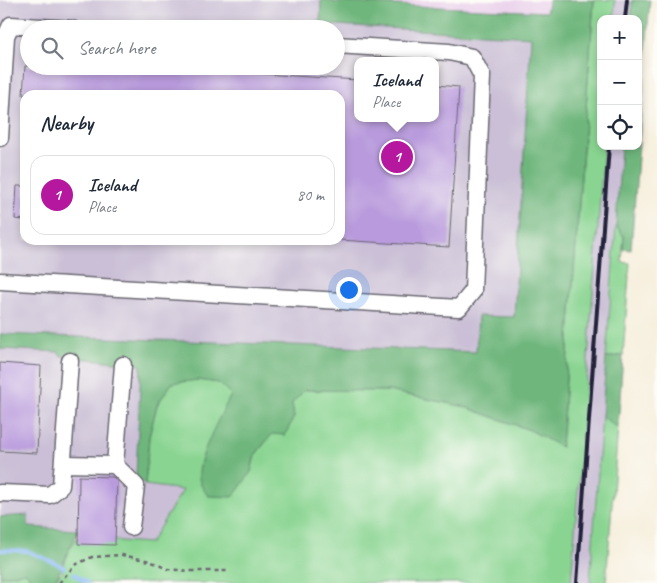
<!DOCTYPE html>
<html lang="en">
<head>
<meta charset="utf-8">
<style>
	body { margin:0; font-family:Caveat,sans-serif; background:#f6f6f7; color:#1f2937 }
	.controls { position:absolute; right:15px; top:15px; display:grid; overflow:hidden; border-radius:10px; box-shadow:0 2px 8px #0003 }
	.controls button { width:45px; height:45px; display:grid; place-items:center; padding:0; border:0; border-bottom:1px solid #e0e1e3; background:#fff; color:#1f2937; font:25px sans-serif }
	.you { position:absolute; left:348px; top:289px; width:18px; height:18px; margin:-12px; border:4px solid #fff; border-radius:50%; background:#1a73e8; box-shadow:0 0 0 8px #1a73e833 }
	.badge { display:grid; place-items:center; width:32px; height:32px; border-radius:50%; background:#b5179e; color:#fff; font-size:16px; font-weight:700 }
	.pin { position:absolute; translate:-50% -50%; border:2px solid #fff; box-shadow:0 1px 5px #0006 }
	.popup { position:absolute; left:354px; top:57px; width:85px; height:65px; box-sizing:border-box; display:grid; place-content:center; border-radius:10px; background:#fff; filter:drop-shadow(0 1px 4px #0005); font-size:16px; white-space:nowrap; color:#747a83 }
	.popup b { font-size:19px; color:#1f2937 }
	.popup::after { content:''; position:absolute; left:50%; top:100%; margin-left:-10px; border:10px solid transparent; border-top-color:#fff }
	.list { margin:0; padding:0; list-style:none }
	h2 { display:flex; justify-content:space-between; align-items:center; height:65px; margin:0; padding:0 20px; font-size:21px }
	h2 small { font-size:16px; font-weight:400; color:#747a83 }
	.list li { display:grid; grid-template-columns:32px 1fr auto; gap:15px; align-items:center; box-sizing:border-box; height:80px; margin:0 10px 10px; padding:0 10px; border:1px solid #e0e1e3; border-radius:15px }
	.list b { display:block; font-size:19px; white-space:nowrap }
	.list p { margin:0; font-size:16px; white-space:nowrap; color:#747a83 }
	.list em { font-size:16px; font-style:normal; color:#747a83 }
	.icon { flex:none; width:28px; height:28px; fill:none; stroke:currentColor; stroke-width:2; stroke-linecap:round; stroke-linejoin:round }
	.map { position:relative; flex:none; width:657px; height:583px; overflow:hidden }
	.search { position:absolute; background:#fff; box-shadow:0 2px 8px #0003; left:20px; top:20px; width:325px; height:55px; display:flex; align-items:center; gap:12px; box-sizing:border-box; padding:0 18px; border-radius:28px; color:#747a83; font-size:19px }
	.panel { position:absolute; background:#fff; box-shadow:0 2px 8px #0003; left:20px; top:90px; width:325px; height:155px; border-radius:15px }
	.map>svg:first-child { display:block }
</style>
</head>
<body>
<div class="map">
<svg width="657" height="583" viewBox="0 0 657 583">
	<rect width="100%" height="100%" fill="#fdfcf7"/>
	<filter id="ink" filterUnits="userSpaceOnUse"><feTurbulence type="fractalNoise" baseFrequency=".02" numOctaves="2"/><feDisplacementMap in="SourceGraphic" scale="10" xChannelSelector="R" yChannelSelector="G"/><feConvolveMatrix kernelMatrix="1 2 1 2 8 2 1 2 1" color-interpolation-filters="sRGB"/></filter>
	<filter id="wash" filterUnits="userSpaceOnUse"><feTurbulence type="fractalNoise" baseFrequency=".0096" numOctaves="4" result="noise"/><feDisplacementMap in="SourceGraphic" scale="20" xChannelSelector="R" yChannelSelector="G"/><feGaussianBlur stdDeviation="1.12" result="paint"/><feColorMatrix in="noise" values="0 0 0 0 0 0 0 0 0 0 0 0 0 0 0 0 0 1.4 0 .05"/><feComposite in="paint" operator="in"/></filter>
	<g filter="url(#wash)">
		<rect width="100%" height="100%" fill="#f6eedb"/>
		<polygon fill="#ead1ec" points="333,0 549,0 546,12 333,2"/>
		<g fill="#cabfd6" fill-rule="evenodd">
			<path d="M0 0H321L320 24 531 37 514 317 477 352 0 334ZM29 29H336V66H29ZM358 61H436V118H358ZM25 95H340V240H25Z"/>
			<polygon points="615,0 632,0 631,19 614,19"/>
			<polygon points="604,146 621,146 590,583 571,583"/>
			<polygon points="0,349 59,352 61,356 141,365 136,475 145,485 184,490 150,543 77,538 77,530 28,527 27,515 0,517"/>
		</g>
		<g fill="#89d491" stroke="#567b66">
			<polygon points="594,0 615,0 614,19 601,19 601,146 604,146 571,583 52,583 62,572 69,549 77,538 150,543 183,490 145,485 149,437 157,405 172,383 198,380 219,383 231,395 203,455 199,468 251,472 255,455 273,433 285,435 294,417 292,403 305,390 388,391 462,406 530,430 561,446"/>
			<polygon points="616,225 624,237 622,262 630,263 623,355 606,358"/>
			<polygon points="602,416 618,428 606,583 590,583"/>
			<polygon points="26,572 34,583 0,583 0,574 3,576"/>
		</g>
		<g fill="#6eb67b" stroke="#486c5b">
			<path d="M321 0H333V2L546 12 549 0H594L561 447 530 430 462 406 388 391 305 390 292 403 294 417 285 435 272 434 255 455 251 472 233 497 208 496C205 491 201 487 200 482 193 464 222 413 231 395L219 383 198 380 172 383 157 405 149 437 145 485 136 476 141 365 61 356 59 352 0 349V334L476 352 478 316 514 317 531 37 320 24Z"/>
			<polygon points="632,0 650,0 631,250 623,249 624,237 616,225 621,146 638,146 638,19 631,19"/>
			<polygon points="623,355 618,428 602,416 606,358"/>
			<path d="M28 515V527L77 530C76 539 72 542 69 549 62 564 64 569 52 583H34L26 572 3 576 0 574V517Z"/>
		</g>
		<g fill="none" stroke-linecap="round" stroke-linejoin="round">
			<g stroke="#89b9f5" stroke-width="4">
				<polyline points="0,550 27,551 56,563 64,568"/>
				<polyline points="74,574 87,583"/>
			</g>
		</g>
		<g id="blocks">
			<g fill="#b99bdd">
				<polygon points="25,66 136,66 358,80 358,118 436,118 436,85 459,87 449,247 340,240 340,95 23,95"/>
				<polygon points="17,186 25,186 25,220 15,219"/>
				<polygon points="0,363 41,366 37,453 0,451"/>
				<polygon points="79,476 113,477 117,481 115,545 78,544"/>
			</g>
		</g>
	</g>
	<g filter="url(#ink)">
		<use href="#blocks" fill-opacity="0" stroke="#6c6973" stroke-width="1"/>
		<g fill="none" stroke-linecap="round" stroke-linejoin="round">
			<defs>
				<g id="minor">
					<polyline points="0,138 6,36 11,25 72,29"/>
					<polyline points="0,281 459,308 473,291 482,76 472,57 449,52 336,45"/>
					<polyline points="123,365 115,465 136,486 131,527"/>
					<polyline points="63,464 115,465"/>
					<polyline points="0,493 50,495 61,486 70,361"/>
				</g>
			</defs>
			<use href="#minor" stroke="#6c6973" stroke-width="19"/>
			<polyline stroke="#6c6973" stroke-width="2.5" stroke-dasharray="4 4" stroke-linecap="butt" points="59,583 75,565 92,557 122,555 150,561 167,569 190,571 228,571"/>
			<use href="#minor" stroke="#fff" stroke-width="16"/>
			<g stroke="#22223b" stroke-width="4">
				<polyline points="625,19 627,0"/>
				<polyline points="577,583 609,146"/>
			</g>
		</g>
	</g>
</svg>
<div class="controls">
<button>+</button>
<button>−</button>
<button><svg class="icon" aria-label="locate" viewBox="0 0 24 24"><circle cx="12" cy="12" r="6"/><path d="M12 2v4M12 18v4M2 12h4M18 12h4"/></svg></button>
</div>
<div class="you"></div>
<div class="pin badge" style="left:397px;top:157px">1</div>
<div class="popup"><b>Iceland</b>Place</div>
<div class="search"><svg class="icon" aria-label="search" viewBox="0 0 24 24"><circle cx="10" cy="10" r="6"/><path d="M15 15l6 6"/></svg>Search here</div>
<section class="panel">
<h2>Nearby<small></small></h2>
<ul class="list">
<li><span class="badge">1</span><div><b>Iceland</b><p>Place</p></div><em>80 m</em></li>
</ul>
</section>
</div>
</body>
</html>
